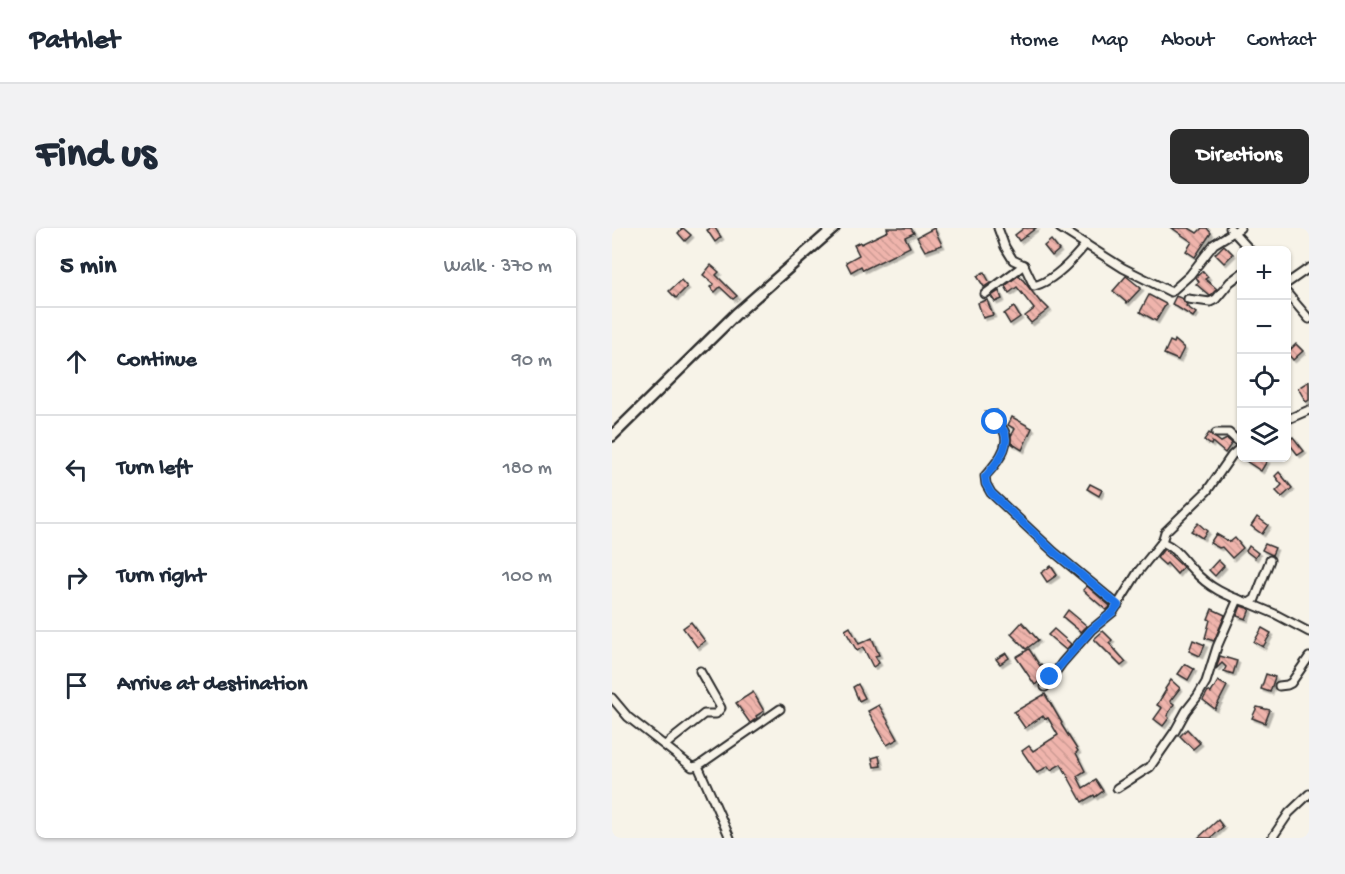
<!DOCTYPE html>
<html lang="en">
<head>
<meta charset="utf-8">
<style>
	body { margin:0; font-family:"Gochi Hand",sans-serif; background:#f2f2f3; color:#1f2937 }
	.controls { position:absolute; right:18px; top:18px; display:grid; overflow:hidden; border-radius:9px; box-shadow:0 2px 4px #0004 }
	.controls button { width:54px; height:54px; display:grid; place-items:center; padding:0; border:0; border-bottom:2px solid #e0e1e3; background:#fff; color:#1f2937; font:30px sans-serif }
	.stop { position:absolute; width:18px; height:18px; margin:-14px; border:4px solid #1a73e8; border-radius:50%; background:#fff }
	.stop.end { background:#1a73e8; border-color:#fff; box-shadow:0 2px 6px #0008 }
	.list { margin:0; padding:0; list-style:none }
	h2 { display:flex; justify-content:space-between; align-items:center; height:78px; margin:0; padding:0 24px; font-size:26px }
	h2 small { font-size:20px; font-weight:400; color:#747a83 }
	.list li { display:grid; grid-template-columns:39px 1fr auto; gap:18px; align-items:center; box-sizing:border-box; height:108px; padding:0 24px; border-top:2px solid #e0e1e3 }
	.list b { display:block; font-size:22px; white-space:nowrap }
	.list em { font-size:20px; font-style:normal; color:#747a83 }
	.icon { flex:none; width:33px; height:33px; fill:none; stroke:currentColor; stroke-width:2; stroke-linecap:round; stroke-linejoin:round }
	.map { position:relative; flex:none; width:697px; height:610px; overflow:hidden; border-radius:9px }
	header { display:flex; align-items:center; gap:36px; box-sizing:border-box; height:84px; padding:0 30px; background:#fff; border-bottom:2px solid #e0e1e3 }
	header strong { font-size:28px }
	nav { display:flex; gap:33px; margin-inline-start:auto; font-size:21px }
	.intro { display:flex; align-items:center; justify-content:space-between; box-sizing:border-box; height:144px; padding:0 36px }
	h1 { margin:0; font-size:42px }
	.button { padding:15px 27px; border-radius:9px; background:#2b2b2b; color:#fff; font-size:21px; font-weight:700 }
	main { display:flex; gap:36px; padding:0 36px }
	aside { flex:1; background:#fff; border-radius:9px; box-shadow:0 2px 4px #0004 }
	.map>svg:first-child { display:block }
</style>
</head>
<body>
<header>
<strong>Pathlet</strong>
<nav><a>Home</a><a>Map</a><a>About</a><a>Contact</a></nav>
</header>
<div class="intro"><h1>Find us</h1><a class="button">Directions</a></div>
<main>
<aside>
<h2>5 min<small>Walk · 370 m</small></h2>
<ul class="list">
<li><svg class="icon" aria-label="ahead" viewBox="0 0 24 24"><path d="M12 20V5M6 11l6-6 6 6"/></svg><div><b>Continue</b></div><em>90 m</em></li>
<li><svg class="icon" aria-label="left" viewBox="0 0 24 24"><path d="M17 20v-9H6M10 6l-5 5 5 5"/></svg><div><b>Turn left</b></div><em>180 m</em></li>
<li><svg class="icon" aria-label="right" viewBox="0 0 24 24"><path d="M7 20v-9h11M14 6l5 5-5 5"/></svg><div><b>Turn right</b></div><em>100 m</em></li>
<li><svg class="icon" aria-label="arrive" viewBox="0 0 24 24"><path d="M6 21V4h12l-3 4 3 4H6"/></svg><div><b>Arrive at destination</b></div></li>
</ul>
</aside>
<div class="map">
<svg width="697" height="610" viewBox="0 0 697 610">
	<defs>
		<pattern id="building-back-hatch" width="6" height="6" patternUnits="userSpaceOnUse" patternTransform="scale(1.5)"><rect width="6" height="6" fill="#efb4ac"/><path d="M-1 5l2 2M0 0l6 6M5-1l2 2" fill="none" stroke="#cd9b94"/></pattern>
		<filter id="shadow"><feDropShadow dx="2.5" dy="2.5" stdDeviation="0" flood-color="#0004"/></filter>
	</defs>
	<rect width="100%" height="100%" fill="#f7f3e8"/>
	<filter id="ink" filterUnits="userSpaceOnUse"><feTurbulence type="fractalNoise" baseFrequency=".0167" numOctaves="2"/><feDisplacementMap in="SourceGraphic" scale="12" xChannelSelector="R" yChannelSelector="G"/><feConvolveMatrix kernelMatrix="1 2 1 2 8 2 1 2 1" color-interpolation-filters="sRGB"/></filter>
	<g filter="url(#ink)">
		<g fill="url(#building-back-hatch)" stroke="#2b2b2b" stroke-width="1.5" filter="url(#shadow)">
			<polygon points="71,0 79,7 73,13 66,5"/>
			<polygon points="99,0 103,0 109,9 103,14 95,2"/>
			<polygon points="275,0 299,0 302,5 293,9 298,19 251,42 249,38 239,44 234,34 247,27 242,17 248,14 249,16 276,3"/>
			<polygon points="322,0 330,17 313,23 305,9"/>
			<polygon points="412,0 424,0 407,13 403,7"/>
			<polygon points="560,0 577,0 585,5 590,0 595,0 599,5 583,29 574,23 580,14"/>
			<polygon points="439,12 447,22 440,28 432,18"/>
			<polygon points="612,17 621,26 612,35 603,26"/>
			<polygon points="99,37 107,44 104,47 125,68 121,71 108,59 103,64 98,59 102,56 91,47"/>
			<polygon points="591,43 596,49 593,51 605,61 598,68 584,56 587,54 584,49"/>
			<polygon points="372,44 378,55 372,59 365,48"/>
			<polygon points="407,47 429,75 430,74 437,81 419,95 413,88 422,81 405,59 397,65 393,58"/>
			<polygon points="514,48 529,60 515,75 501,63"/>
			<polygon points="69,52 75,59 64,70 57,63"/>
			<polygon points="387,63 390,71 383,74 379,68"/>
			<polygon points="537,67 554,76 544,93 528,84"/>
			<polygon points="564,68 571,71 575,77 574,78 584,85 581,89 560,76"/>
			<polygon points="375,72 381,87 371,90 366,75"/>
			<polygon points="402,79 408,89 398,96 392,86"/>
			<polygon points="563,112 572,120 566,132 552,126 558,113 562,115"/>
			<polygon points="684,116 691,123 681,132 675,125"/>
			<polygon points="697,153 697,172 694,174 686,160"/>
			<polygon points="385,182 386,189 374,191 373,184"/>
			<polygon points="400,189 420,200 410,222 399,215 399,208 403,201 396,197"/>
			<polygon points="597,205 609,214 615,211 620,215 613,225 600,214 599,217 592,212"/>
			<polygon points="681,209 692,223 686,227 676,214"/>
			<polygon points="636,230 649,230 655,233 649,243 634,233"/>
			<polygon points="667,244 680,260 670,269 664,263 670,257 663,248"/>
			<polygon points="478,256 490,262 487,268 475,261"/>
			<polygon points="645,289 656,297 650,306 639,298"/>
			<polygon points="586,295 595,303 590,310 579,303"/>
			<polygon points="604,306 618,314 623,310 631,320 620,330 610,319 607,320 598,315"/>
			<polygon points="653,316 663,320 660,327 650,322"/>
			<polygon points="637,318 646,325 643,330 634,323"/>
			<polygon points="552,321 571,339 565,346 555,335 553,337 545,330"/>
			<polygon points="606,332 612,338 603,348 597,342"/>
			<polygon points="439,338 445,347 435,354 429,345"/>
			<polygon points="475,358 498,378 497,380 494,382 471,362"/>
			<polygon points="629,378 638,381 634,391 625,388"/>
			<polygon points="600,381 613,387 602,413 593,410 598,392 596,391"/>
			<polygon points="456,382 475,398 469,404 451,389"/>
			<polygon points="79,394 93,413 85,419 71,400"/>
			<polygon points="410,394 426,412 414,421 399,406"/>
			<polygon points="238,399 247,416 260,410 267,427 263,428 267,435 261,439 251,419 245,423 233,402"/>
			<polygon points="650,400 659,405 651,419 642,414"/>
			<polygon points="442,401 459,416 454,422 436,407"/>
			<polygon points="491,403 500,412 497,415 514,434 509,438 482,411"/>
			<polygon points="581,412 593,417 588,428 577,423"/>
			<polygon points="417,421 428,438 429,436 437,444 423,457 404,429"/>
			<polygon points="394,425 397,430 388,436 384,431"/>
			<polygon points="608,428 625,433 621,446 612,443 614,439 610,435 604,441"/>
			<polygon points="573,436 582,441 576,452 566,446"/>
			<polygon points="654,446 663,449 658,464 649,461"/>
			<polygon points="559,452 568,460 558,473 562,476 555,488 557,490 551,498 542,491 550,480 545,477 554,462 553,461"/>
			<polygon points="606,453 615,458 603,481 591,472 596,463 599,465"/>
			<polygon points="246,456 253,470 247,473 241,459"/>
			<polygon points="141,464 152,483 144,488 145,490 138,495 124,475"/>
			<polygon points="433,466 450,495 449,496 466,523 464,525 473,543 465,548 471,560 484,552 491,563 483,569 482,567 470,574 449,536 439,542 436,538 425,545 410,523 417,518 421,523 446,507 436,490 433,491 431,488 413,500 402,484"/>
			<polygon points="267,477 286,511 275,517 256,483"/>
			<polygon points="645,479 658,482 653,495 640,490"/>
			<polygon points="575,501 588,515 581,521 568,508"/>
			<polygon points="267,528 269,538 262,539 260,530"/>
			<polygon points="606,592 611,599 599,610 586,610"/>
		</g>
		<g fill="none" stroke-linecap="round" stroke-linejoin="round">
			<defs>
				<g id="street">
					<path d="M386 0 393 19 401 32 412 37 422 58C442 53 461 32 474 16"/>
					<polyline points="448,0 511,40 559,64 578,47 602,16 628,0"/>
					<polyline points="618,0 638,22"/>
					<polyline points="674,56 697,40"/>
					<polyline points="674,64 697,91"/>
					<polyline points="373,66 412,37"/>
					<polyline points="576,71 598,74 604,71 618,54 630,45"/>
					<polyline points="674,192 697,182"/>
					<path d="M383 194C407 209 386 234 373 248L374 256 379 265 442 324 506 377"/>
					<polyline points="604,205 617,205 630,217"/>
					<path d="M550 314C565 320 570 331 581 342 597 360 615 368 637 375L643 371 658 332"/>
					<polyline points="637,375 663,386 697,404"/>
					<polyline points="667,458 675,457 679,455 697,429"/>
					<polyline points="433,459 450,435 479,402 501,384 526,344 550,314 553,304 595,263 620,227 630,218"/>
					<polyline points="0,470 16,489 80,539 86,538"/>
					<polyline points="53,517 92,486 104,486 109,480 88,443"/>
					<polyline points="505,560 538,539 563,503 574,483 585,469 594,454 605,419 626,371"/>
					<polyline points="118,610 86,538 168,481"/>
					<polyline points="660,610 677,585 697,566"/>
				</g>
				<polyline id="secondary" points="0,208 124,86 222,0"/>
			</defs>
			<use href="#street" stroke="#2b2b2b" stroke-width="11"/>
			<use href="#secondary" stroke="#2b2b2b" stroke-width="14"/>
			<use href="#street" stroke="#f7f3e8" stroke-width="7"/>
			<use href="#secondary" stroke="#f7f3e8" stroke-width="9"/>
		</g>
	</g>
	<g fill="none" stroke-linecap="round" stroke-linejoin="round" filter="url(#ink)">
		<path stroke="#1a73e8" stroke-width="8" d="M383 194C407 209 386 234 373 249L374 256 379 265 442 324 506 377 501 384 479 402 438 449"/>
	</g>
</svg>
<div class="controls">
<button>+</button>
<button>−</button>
<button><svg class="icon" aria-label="locate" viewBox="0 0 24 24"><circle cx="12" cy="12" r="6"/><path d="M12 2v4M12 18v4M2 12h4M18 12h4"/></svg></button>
<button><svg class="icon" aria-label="layers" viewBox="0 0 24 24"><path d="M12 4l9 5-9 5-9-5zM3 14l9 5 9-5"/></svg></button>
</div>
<div class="stop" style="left:383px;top:194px"></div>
<div class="stop end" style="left:438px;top:449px"></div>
</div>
</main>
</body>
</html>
